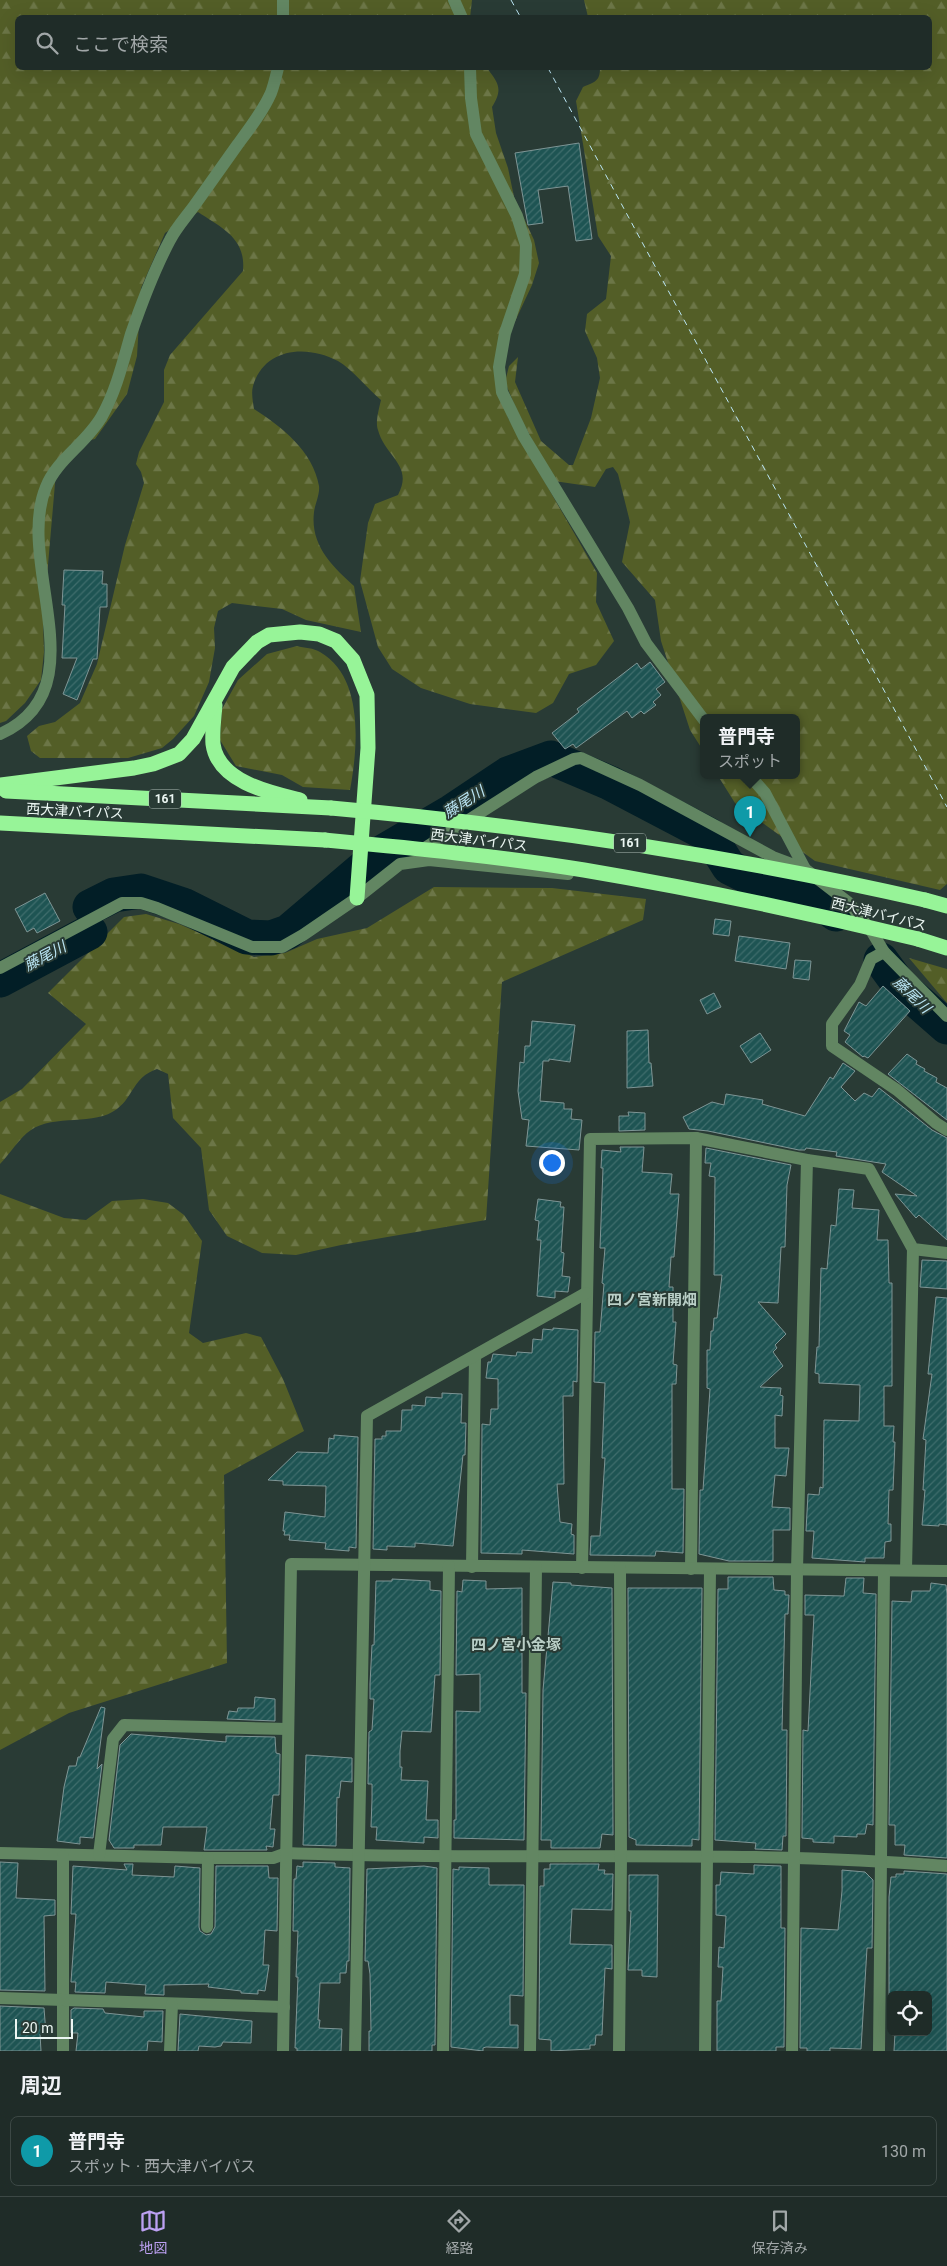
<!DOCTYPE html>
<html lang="ja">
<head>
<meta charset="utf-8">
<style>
	body { margin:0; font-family:Roboto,"Noto Sans JP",sans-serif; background:#273430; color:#f1f3f6 }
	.controls { position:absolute; right:15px; bottom:15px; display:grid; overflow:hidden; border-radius:8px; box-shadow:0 5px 20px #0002 }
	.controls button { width:45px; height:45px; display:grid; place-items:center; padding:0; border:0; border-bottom:1px solid #3c4845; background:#1f2c28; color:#f1f3f6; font:25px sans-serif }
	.scale { position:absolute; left:15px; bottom:12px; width:58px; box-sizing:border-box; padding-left:5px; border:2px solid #ebf6f2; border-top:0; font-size:14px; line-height:18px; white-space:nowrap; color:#ebf6f2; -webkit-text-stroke:4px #293b35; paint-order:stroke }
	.you { position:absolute; left:551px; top:1162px; width:18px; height:18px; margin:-12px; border:4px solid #fff; border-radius:50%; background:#1a73e8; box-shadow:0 0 0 8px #1a73e833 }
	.badge { display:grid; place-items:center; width:32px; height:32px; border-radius:50%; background:#bca0f2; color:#fff; font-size:16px; font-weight:700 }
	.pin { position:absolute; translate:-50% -41px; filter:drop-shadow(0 1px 2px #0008) }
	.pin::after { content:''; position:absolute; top:26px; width:18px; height:15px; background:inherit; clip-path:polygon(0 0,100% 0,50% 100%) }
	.popup { position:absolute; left:700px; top:714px; width:100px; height:65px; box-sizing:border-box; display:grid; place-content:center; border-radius:8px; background:#1f2c28; filter:drop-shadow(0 1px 4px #0005); font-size:16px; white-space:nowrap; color:#a1a7a8 }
	.popup b { font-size:19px; color:#f1f3f6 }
	.popup::after { content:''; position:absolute; left:50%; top:100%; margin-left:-10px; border:10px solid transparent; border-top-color:#1f2c28 }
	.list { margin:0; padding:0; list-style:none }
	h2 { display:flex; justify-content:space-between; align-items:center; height:65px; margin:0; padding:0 20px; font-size:21px }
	h2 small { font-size:16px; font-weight:400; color:#a1a7a8 }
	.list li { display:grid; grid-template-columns:32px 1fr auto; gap:15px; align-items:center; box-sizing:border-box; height:70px; margin:0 10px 10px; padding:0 10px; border:1px solid #3c4845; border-radius:8px }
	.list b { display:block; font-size:19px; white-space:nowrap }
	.list p { margin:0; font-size:16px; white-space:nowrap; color:#a1a7a8 }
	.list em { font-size:16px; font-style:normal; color:#a1a7a8 }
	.icon { flex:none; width:28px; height:28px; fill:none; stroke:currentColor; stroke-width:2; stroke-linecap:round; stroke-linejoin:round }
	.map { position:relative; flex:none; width:947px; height:2051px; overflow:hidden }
	.search { position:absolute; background:#1f2c28; box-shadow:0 5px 20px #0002; left:15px; right:15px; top:15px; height:55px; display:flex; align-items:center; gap:12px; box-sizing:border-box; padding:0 18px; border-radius:8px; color:#a1a7a8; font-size:19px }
	.sheet { height:145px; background:#1f2c28 }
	nav { display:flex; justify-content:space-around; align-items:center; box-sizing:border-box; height:70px; border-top:1px solid #3c4845; background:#1f2c28; font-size:14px; color:#a1a7a8 }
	nav a { display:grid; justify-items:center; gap:2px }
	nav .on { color:#bca0f2 }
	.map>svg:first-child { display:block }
</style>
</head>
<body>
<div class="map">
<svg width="947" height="2051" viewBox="0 0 947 2051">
	<defs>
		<pattern id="forest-firs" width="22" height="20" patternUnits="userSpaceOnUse" patternTransform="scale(1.25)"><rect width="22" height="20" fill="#535e27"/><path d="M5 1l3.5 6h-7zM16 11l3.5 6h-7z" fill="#6c7647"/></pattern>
		<pattern id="building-hatch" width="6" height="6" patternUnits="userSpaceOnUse" patternTransform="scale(1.25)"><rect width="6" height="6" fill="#1e5453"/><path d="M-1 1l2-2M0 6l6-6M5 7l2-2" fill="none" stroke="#3f6d6c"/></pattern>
	</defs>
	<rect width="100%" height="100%" fill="#293b35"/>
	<g fill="url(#forest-firs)">
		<path d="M0 0H472L470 18H18V68H487C499 84 503 89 492 107L496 133 508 168 514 197 534 240 539 263 532 285 496 362 508 418 597 573 596 602 614 641 596 665 569 674 553 703 536 713 470 704 421 688 392 669 378 647 360 581 368 523 375 504 398 495C414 465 385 457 378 430 375 422 379 409 381 400 368 389 352 369 338 361 306 344 264 348 253 386 251 393 253 402 254 409 282 427 313 451 319 486 320 494 315 504 314 512 310 545 332 566 354 586L361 632 306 620 282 609 232 603 218 611 214 628 215 648 209 682 194 716 173 739 162 748 128 758H40L31 751 27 736 39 726 55 722 80 703 97 664 125 545 144 483 141 472 136 464 139 452 164 402V370L170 355 243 271C246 238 222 228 198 212L165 233 141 288 137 356 127 394 95 439 71 444 56 472 43 623 44 652 41 680 25 703 6 721 0 723Z"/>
		<path d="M584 0H947V884L940 890 815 861 735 803 718 776H796V718H704V752L690 730 661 641 655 600 622 562 630 522 618 474 613 467 606 469 595 487 554 481 518 413 505 382 509 366 518 357 515 382 541 441 569 465H573L591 418 600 378 597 358 585 331 587 314 606 299 611 256 598 236 576 101 583 87C595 82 600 81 600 68H930V18L588 17Z"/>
		<path d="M297 646C304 648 314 648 320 652 364 677 358 747 350 790L303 787 282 775 236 766 220 740 222 709 238 680 267 654Z"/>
		<path d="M434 887 552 888 646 899 643 920 502 982 486 1220 341 1245 296 1255 262 1253 227 1236 209 1210 201 1148 173 1118 168 1074 157 1069C132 1078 135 1095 117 1109 95 1126 54 1114 31 1130 19 1138 10 1154 0 1164V1102L22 1089 86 1024 48 993 124 917 146 914 179 924 254 957 285 953 317 939 367 928Z"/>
		<polygon points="909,958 947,969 947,1003"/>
		<polygon points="0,1194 64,1218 86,1220 112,1201 143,1199 168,1203 184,1215 202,1241 189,1333 203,1343 246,1333 261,1337 283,1379 304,1431 224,1475 227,1663 69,1713 0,1750"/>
	</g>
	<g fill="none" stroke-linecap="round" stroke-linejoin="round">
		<g stroke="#021e26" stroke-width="35">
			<polyline points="90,907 114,895 141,891 183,905 247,937 271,938 288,932 381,853 451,812 508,774 551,758 610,783 709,835 729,867 757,881 807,893 836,914"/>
			<polyline points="881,960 900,986 947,1027"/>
			<polyline points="0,980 90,932"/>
		</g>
		<g stroke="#bbe6f5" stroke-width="1" stroke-dasharray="6 5" stroke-linecap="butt">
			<polyline points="511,0 521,18"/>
			<polyline points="548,68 947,807"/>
		</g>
	</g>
	<g fill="url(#building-hatch)" stroke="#7e9595">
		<polygon points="579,143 592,239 576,241 568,186 538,190 543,223 528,225 515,153"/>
		<polygon points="64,570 103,571 102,584 107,584 107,607 100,607 97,659 93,659 77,700 63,694 77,658 62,658 65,605 62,605"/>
		<polygon points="650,662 665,682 656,689 661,695 653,702 656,705 644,714 641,711 632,718 627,711 576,748 573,744 565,749 552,733 579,712 577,709 637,663 641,669"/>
		<polygon points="45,893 60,921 37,933 34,928 27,932 15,909"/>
		<polygon points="715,919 731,921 729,936 713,934"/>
		<polygon points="739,936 790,943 786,969 735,961"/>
		<polygon points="795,960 811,961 809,980 793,978"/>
		<polygon points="883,986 910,1011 868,1058 864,1056 863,1057 845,1042 850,1035 844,1031 859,1002 866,1006"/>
		<polygon points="714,993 721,1007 707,1014 700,1000"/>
		<polygon points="532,1021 575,1025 570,1062 549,1059 549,1061 543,1061 540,1101 564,1103 564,1109 572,1109 571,1119 582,1120 579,1150 526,1146 529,1120 522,1119 518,1091 520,1062 524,1063 525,1046 530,1046"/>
		<polygon points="648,1030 649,1063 651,1063 653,1086 627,1088 627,1031"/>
		<polygon points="760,1033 771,1050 751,1063 740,1046"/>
		<polygon points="907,1054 917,1061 916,1064 925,1069 924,1071 937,1078 936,1082 947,1088 947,1120 888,1074"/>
		<polygon points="843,1063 855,1071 841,1087 855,1101 864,1093 872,1097 879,1088 932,1130 947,1138 947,1240 919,1215 916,1218 895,1194 917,1196 882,1172 886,1164 836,1156 837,1152 806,1148 805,1150 799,1150 708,1131 689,1129 683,1117 712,1102 724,1105 726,1094 763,1100 762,1104 805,1116 830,1077 833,1079"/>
		<polygon points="628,1112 645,1113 645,1130 619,1131 619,1116 629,1116"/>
		<polygon points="620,1147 644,1147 642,1172 672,1174 670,1194 679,1194 674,1257 671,1257 669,1287 673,1287 673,1322 676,1322 673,1364 677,1365 676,1384 672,1384 672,1489 684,1489 683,1553 656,1551 655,1556 590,1555 591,1536 600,1536 605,1458 602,1458 605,1383 594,1382 595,1332 600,1332 604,1284 602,1283 605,1248 600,1248 603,1168 601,1168 602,1150 621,1152"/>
		<polygon points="706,1148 791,1165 787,1185 785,1247 781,1247 778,1303 758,1302 786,1334 775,1345 777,1348 773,1352 783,1366 760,1387 781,1388 780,1395 783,1396 782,1416 775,1415 775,1448 789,1448 786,1476 775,1475 772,1507 790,1508 790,1530 773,1530 773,1561 729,1561 699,1554 700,1490 703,1490 710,1389 707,1388 707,1350 710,1350 711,1331 713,1331 714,1318 717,1318 722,1275 714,1275 715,1177 709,1176 711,1163 705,1163"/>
		<polygon points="839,1189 854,1190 852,1208 879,1210 877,1240 888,1240 889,1283 892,1283 892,1386 884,1386 884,1426 894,1426 893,1442 895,1442 893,1490 889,1490 888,1524 891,1524 891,1541 885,1542 884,1558 865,1558 865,1562 812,1558 814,1531 806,1531 808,1494 819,1495 820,1487 823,1488 824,1420 859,1421 860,1385 819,1383 819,1374 815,1373 817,1347 819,1347 821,1268 827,1269 831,1225 836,1226"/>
		<polygon points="538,1199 561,1202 560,1207 564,1207 561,1252 564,1253 562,1276 570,1277 568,1292 555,1291 555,1298 537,1296 541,1240 537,1240 539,1221 535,1220"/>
		<polygon points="922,1260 947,1261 947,1289 920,1287"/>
		<polygon points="936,1297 947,1298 947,1525 939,1524 939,1526 922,1525 925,1490 923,1490 926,1440 923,1439 932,1374 928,1374"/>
		<polygon points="553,1328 578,1330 577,1382 573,1381 573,1396 563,1396 564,1484 557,1484 560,1522 572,1524 571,1534 574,1535 574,1554 522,1550 522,1554 481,1553 482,1424 490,1425 491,1409 498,1409 498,1379 486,1378 488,1362 491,1362 493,1354 516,1356 517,1352 532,1353 533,1339 542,1340 543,1329 553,1330"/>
		<polygon points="442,1393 462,1394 461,1423 466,1423 465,1455 463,1455 453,1546 415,1543 415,1547 387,1546 387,1550 373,1549 375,1439 382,1439 382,1436 386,1436 386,1431 401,1431 402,1410 412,1410 412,1405 425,1406 426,1397 442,1398"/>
		<polygon points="334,1435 358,1437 356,1548 349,1547 349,1551 325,1549 326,1543 289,1540 290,1535 284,1535 285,1531 283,1531 285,1512 325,1517 326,1486 283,1485 283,1481 268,1480 297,1452 328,1453 329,1438 334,1439"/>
		<polygon points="728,1577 773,1577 774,1590 785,1591 785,1595 789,1595 788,1614 785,1614 782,1730 787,1730 786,1836 783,1836 782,1850 755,1849 756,1843 715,1840 718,1589 728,1589"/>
		<polygon points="846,1578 864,1578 863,1593 876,1594 873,1825 867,1824 865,1834 857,1834 857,1837 834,1836 834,1843 813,1842 813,1839 802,1838 803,1730 808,1731 814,1615 805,1615 805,1595 844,1596"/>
		<polygon points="392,1579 430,1581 430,1590 441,1591 440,1675 435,1675 431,1732 402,1731 400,1751 400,1767 402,1767 401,1780 428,1781 426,1820 438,1820 438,1838 424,1837 424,1843 376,1840 377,1827 371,1827 372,1799 372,1784 368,1784 369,1732 372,1730 374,1699 370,1699 370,1684 372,1645 374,1645 376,1581 392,1581"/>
		<polygon points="463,1580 486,1581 486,1589 522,1588 522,1693 526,1693 524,1840 454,1838 454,1820 456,1820 456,1711 480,1712 480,1674 456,1675 457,1591 462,1592"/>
		<polygon points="553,1582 571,1583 571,1585 612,1588 613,1835 602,1834 600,1848 551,1848 551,1840 541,1840 543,1690"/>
		<polygon points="931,1583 946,1585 947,1594 947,1858 904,1855 905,1845 895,1845 895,1825 889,1825 892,1601 911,1602 912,1591 930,1591"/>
		<polygon points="628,1588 702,1588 699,1840 692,1839 692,1846 636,1845 636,1840 629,1837"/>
		<polygon points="255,1697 275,1699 275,1721 227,1719 229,1711 237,1712 238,1708 254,1708"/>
		<polygon points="101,1707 105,1708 97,1769 102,1764 93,1838 80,1837 80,1844 57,1841 64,1787 69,1766 76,1766 78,1757 80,1757"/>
		<polygon points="131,1734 226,1742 226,1736 275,1737 276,1753 280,1754 279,1795 273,1795 270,1829 275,1829 273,1847 266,1846 267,1850 204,1850 207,1827 163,1827 161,1845 134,1845 134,1848 114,1848 109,1840 120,1745"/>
		<polygon points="306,1755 352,1758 352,1782 341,1781 339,1798 337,1797 336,1846 303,1845"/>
		<polygon points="0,1862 18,1863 16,1898 55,1900 55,1915 44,1916 45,1991 0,1990"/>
		<polygon points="303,1862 335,1863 335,1867 350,1868 349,1961 347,1961 346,1973 340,1973 340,1983 320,1983 318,2020 320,2020 319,2028 342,2029 341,2051 297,2051 297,2048 295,2048 298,1977 296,1977 298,1931 293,1931 294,1879 296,1879 297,1866 303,1867"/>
		<polygon points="124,1864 133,1864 132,1875 174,1877 175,1866 200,1868 199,1927 200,1931 206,1935 211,1934 215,1927 216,1866 268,1866 269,1878 278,1878 277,1931 265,1930 263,1965 269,1965 265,1991 258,1990 258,1994 241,1993 241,1991 208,1987 209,1984 164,1985 164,1995 145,1994 146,1985 106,1982 105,1993 75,1992 76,1982 71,1982 76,1914 71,1914 73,1866 127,1870"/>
		<polygon points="550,1864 599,1864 598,1870 605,1870 604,1874 613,1874 612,1910 572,1909 570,1944 612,1945 612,1969 605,1968 602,2035 596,2035 595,2045 590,2045 590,2049 551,2051 551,2040 539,2039 540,1886 544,1886 544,1869 550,1869"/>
		<polygon points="754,1865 781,1866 781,1928 785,1928 784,2047 776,2047 776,2051 717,2051 717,2001 721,2001 723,1967 718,1967 719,1947 724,1948 726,1916 716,1915 716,1885 720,1885 721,1872 754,1874"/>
		<polygon points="424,1866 437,1868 435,2045 432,2045 432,2051 369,2051 369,2031 371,2031 370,1974 368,1961 365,1961 367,1869"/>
		<polygon points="459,1867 489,1868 489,1885 524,1885 523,1996 510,1995 510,2025 518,2025 518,2048 486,2047 483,2048 483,2051 451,2047 453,1869 459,1870"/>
		<polygon points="842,1870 865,1872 873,1880 872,1948 867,1948 861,2049 830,2048 830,2051 807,2051 807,2048 800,2048 801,1928 838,1930 842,1891"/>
		<polygon points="904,1871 947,1874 947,2051 894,2051 895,2032 928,2032 929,1995 889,1995 889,1897 891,1877 896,1877 896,1874 904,1874"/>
		<polygon points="629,1875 658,1875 657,1977 642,1976 642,1970 628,1970 631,1911 629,1911"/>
		<polygon points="0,2006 44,2008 46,2034 40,2034 41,2051 0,2051"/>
		<polygon points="74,2008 103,2009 105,2013 144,2017 144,2011 163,2011 162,2042 148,2041 147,2051 76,2051 78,2033 71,2033 71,2010"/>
		<polygon points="180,2014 252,2021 251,2043 223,2042 221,2046 215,2047 199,2046 198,2051 178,2051"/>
	</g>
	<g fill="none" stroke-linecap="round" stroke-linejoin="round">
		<g stroke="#628662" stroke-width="12">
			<polyline points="454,0 462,18"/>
			<polyline points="283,18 283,0"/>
			<polyline points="470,68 471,98 476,134 517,216 526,245 525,274 505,333 499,367 502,392 524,437 628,608 646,643 704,720"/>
			<path d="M0 734C101 689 14 564 46 487 57 459 87 443 102 416 116 391 123 362 131 334 142 302 154 270 170 240 176 228 186 217 194 206 209 185 223 165 238 144 250 128 263 111 271 93 274 85 276 76 278 68"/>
			<polyline points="750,776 765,793 805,869"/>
			<polyline points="420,851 536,777 574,759 581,758 640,785 773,857 805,869 849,903 872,932 884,952 947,1016"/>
			<polyline points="884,952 871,959 860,985 832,1024 832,1046 897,1090 936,1123 947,1130"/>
			<polyline points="0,968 122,903 141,903 157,908 252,947 282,947 303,935 357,898 400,864 429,860 568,874"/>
			<polyline points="472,1567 475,1357"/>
			<polyline points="582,1568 590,1139 696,1138 807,1160 869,1169 913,1249 947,1253"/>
			<polyline points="691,1569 696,1138"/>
			<polyline points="906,1570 913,1249"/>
			<path d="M0 1853 208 1858H273L287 1853C507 1862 728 1848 947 1866"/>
			<polyline points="99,1855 113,1739 124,1725 288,1729"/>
			<polyline points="63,1856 63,2051"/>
			<polyline points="207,1927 208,1858"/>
			<polyline points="0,1998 284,2007"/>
			<polyline points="170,2051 172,2004"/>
			<polyline points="283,2051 291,1564 947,1571"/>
			<polyline points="355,2051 367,1416 586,1293"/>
			<polyline points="443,2051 449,1566"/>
			<polyline points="530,2051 536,1567"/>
			<polyline points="619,2051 621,1858 620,1568"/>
			<polyline points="705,2051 710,1569"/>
			<polyline points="792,2051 797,1570 807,1160"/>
			<polyline points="879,2051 884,1571"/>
		</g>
		<g stroke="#97f498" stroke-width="15">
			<path d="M215 705C214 718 212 732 213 744 218 782 271 793 300 800"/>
			<polyline points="0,785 134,768 153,764 179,754 193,739 233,667 257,642 269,635 300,632 319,634 336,641 353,660 367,695 368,748 357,898"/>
			<polyline points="6,791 331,808"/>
			<polyline points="0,823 325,840"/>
			<polyline points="925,900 947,906"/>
			<polyline points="918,939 947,948"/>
		</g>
		<g stroke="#97f498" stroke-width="15">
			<path d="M331 808C531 826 729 855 925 900"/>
			<path d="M325 840C411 848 498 856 584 870 696 889 807 912 918 939"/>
		</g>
	</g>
	<g text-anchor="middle" stroke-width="4" stroke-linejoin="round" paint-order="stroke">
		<g fill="#293b35" stroke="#b1beb9" stroke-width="1">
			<rect x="149" y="789.5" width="32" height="19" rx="4"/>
			<rect x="614" y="833.5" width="32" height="19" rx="4"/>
		</g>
		<g font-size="12" font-weight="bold" fill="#ebf6f2">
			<text x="165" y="803">161</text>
			<text x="630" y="847">161</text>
		</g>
		<g font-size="14" fill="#ebf6f2" stroke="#293b35">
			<text transform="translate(75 811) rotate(3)" y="5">西大津バイパス</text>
			<text transform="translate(479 840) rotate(7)" y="5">西大津バイパス</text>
			<text transform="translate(879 914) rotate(14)" y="5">西大津バイパス</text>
		</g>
		<g font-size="15" font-style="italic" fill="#bbe6f5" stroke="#293b35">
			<text transform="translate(464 802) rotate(-32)" y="5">藤尾川</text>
			<text transform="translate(45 956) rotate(-28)" y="5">藤尾川</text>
			<text transform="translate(912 995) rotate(44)" y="5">藤尾川</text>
		</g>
		<g font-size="15" font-weight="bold" fill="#bacfc7" stroke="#293b35">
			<text x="652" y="1305">四ノ宮新開畑</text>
			<text x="516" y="1650">四ノ宮小金塚</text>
		</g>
	</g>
</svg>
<div class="controls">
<button><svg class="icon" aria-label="locate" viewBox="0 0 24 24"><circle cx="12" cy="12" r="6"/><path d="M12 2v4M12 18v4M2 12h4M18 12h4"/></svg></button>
</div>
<div class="scale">20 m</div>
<div class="you"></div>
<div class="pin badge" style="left:750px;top:837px;background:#0f9aa8">1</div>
<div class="popup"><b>普門寺</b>スポット</div>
<div class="search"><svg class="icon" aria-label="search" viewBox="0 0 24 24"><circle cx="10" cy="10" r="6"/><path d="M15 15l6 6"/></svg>ここで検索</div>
</div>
<section class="sheet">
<h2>周辺<small></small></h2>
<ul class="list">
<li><span class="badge" style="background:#0f9aa8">1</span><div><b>普門寺</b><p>スポット · 西大津バイパス</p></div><em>130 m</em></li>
</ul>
</section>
<nav>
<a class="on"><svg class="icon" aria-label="map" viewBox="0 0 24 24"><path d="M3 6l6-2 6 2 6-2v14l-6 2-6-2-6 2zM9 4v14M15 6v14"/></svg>地図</a>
<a><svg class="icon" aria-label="directions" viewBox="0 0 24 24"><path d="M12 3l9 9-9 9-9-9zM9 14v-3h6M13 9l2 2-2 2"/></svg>経路</a>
<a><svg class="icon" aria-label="saved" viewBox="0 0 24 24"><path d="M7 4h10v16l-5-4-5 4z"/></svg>保存済み</a>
</nav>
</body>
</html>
